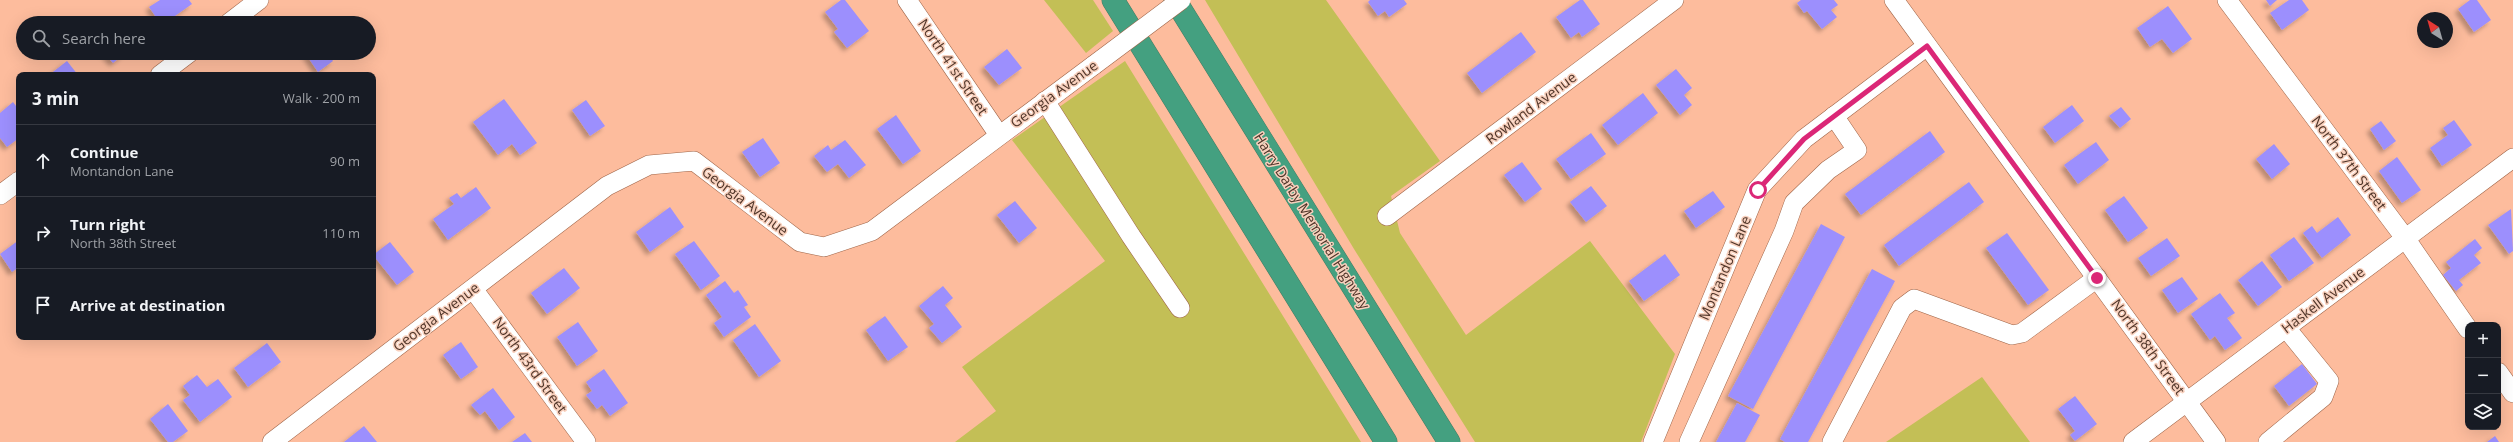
<!DOCTYPE html>
<html lang="en">
<head>
<meta charset="utf-8">
<style>
	body { margin:0; font-family:"Open Sans",sans-serif; background:#242831; color:#f1f3f6 }
	.controls { position:absolute; right:12px; bottom:12px; display:grid; overflow:hidden; border-radius:8px; box-shadow:0 4px 16px #0002 }
	.controls button { width:36px; height:36px; display:grid; place-items:center; padding:0; border:0; border-bottom:1px solid #363941; background:#171b24; color:#f1f3f6; font:20px sans-serif }
	.compass { position:absolute; left:2417px; top:12px; width:36px; height:36px; border-radius:50%; background:#171b24; box-shadow:0 4px 16px #0002; rotate:323deg }
	.stop { position:absolute; width:12px; height:12px; margin:-9px; border:3px solid #db2777; border-radius:50%; background:#fff }
	.stop.end { background:#db2777; border-color:#fff; box-shadow:0 1px 4px #0008 }
	.list { margin:0; padding:0; list-style:none }
	h2 { display:flex; justify-content:space-between; align-items:center; height:52px; margin:0; padding:0 16px; font-size:17px }
	h2 small { font-size:13px; font-weight:400; color:#9ea1a6 }
	.list li { display:grid; grid-template-columns:26px 1fr auto; gap:12px; align-items:center; box-sizing:border-box; height:72px; padding:0 16px; border-top:1px solid #363941 }
	.list b { display:block; font-size:15px; white-space:nowrap }
	.list p { margin:0; font-size:13px; white-space:nowrap; color:#9ea1a6 }
	.list em { font-size:13px; font-style:normal; color:#9ea1a6 }
	.icon { flex:none; width:22px; height:22px; fill:none; stroke:currentColor; stroke-width:2; stroke-linecap:round; stroke-linejoin:round }
	.map { position:relative; flex:none; width:2513px; height:442px; overflow:hidden }
	.search { position:absolute; background:#171b24; box-shadow:0 4px 16px #0002; left:16px; top:16px; width:360px; height:44px; display:flex; align-items:center; gap:10px; box-sizing:border-box; padding:0 14px; border-radius:22px; color:#9ea1a6; font-size:15px }
	.panel { position:absolute; background:#171b24; box-shadow:0 4px 16px #0002; left:16px; top:72px; width:360px; height:268px; border-radius:8px }
	.map>svg:first-child { display:block }
</style>
</head>
<body>
<div class="map">
<svg width="2513" height="442" viewBox="0 0 2513 442">
	<defs>
		<filter id="shadow"><feDropShadow dx="-3.5" dy="3.5" stdDeviation="2" flood-color="#0004"/></filter>
	</defs>
	<rect width="100%" height="100%" fill="#fdbc9d"/>
	<g fill="#c3bf56">
		<polygon points="1044,0 1093,0 1113,31 1086,53"/>
		<polygon points="1205,0 1326,0 1440,161 1391,196 1400,233 1466,335 1590,241 1675,354 1641,442 1475,442 1354,249"/>
		<polygon points="1125,61 1361,442 955,442 996,411 962,367 1105,261 1012,140"/>
		<polygon points="1982,377 2030,442 1886,442"/>
	</g>
	<g fill="#9c8ffd" filter="url(#shadow)">
		<polygon points="160,0 189,0 192,4 165,23 160,23 149,7"/>
		<polygon points="841,0 845,0 869,31 847,48 834,32 838,29 825,12"/>
		<polygon points="1370,0 1404,0 1407,4 1389,17 1385,11 1378,16 1368,2"/>
		<polygon points="1580,0 1583,0 1600,24 1582,37 1579,32 1571,38 1556,17"/>
		<polygon points="1801,0 1834,0 1838,5 1831,10 1837,17 1822,29 1807,11 1804,13 1797,3"/>
		<polygon points="2266,0 2277,0 2270,6"/>
		<polygon points="2289,0 2302,0 2309,10 2282,30 2270,13"/>
		<polygon points="2470,0 2477,0 2491,20 2474,32 2458,9"/>
		<polygon points="2168,6 2192,39 2173,53 2162,39 2150,47 2137,28"/>
		<polygon points="1521,32 1536,52 1482,93 1467,73"/>
		<polygon points="1007,49 1022,68 999,85 984,67"/>
		<polygon points="104,53 126,53 113,63"/>
		<polygon points="305,53 331,53 329,55 333,61 318,72"/>
		<polygon points="67,61 78,75 49,75"/>
		<polygon points="1676,69 1692,88 1684,95 1692,105 1680,115 1656,85"/>
		<polygon points="1643,93 1658,113 1618,145 1602,125"/>
		<polygon points="504,99 537,143 520,155 512,144 498,155 473,122"/>
		<polygon points="586,100 605,126 590,136 572,110"/>
		<polygon points="13,102 19,110 19,138 7,147 0,138 0,113"/>
		<polygon points="2072,105 2084,121 2055,143 2043,127"/>
		<polygon points="2121,107 2131,119 2120,128 2109,116"/>
		<polygon points="896,115 921,151 903,164 877,129"/>
		<polygon points="2454,120 2472,145 2442,166 2430,148 2448,135 2443,128"/>
		<polygon points="2381,121 2396,141 2384,150 2370,129"/>
		<polygon points="1930,131 1945,152 1861,215 1845,194"/>
		<polygon points="1591,133 1606,154 1571,179 1556,159"/>
		<polygon points="763,138 780,163 760,177 742,152"/>
		<polygon points="845,140 866,165 849,178 838,164 827,172 814,156 828,145 831,150"/>
		<polygon points="2096,142 2109,160 2078,184 2064,165"/>
		<polygon points="2274,144 2290,164 2272,179 2256,159"/>
		<polygon points="2397,157 2421,190 2402,203 2379,171"/>
		<polygon points="1522,162 1542,189 1525,202 1504,175"/>
		<polygon points="1969,182 1984,202 1899,266 1884,245"/>
		<polygon points="1591,186 1607,206 1586,222 1570,202"/>
		<polygon points="476,187 491,208 448,240 433,219 454,204 449,198 457,193 461,198"/>
		<polygon points="1713,191 1725,207 1696,228 1684,211"/>
		<polygon points="2124,196 2148,228 2128,242 2105,210"/>
		<polygon points="1015,201 1037,228 1019,243 997,215"/>
		<polygon points="670,207 684,227 650,252 636,232"/>
		<polygon points="2511,209 2513,251 2509,254 2488,225"/>
		<polygon points="2338,217 2351,235 2322,258 2303,233 2312,226 2317,233"/>
		<polygon points="1821,224 1845,237 1753,409 1728,396"/>
		<polygon points="2007,233 2049,290 2028,305 1986,248"/>
		<polygon points="2294,237 2314,263 2289,281 2270,255"/>
		<polygon points="2167,238 2180,256 2151,276 2138,258"/>
		<polygon points="2475,239 2482,248 2474,255 2481,263 2459,280 2463,285 2456,291 2443,275 2451,268 2446,262"/>
		<polygon points="19,240 19,267 12,272 0,254"/>
		<polygon points="694,241 720,276 701,290 675,254"/>
		<polygon points="390,242 414,272 397,285 373,255"/>
		<polygon points="1665,254 1680,275 1644,301 1629,281"/>
		<polygon points="2262,261 2282,287 2258,306 2238,280"/>
		<polygon points="564,268 580,288 547,314 531,293"/>
		<polygon points="1872,269 1895,281 1808,442 1785,442 1780,439"/>
		<polygon points="2182,277 2198,299 2178,313 2162,290"/>
		<polygon points="725,281 734,293 738,290 748,305 744,307 751,317 724,337 714,323 722,317 706,295"/>
		<polygon points="943,286 953,298 945,305 962,327 942,343 929,328 934,324 919,306"/>
		<polygon points="2220,293 2235,313 2227,318 2242,338 2225,350 2215,336 2210,340 2191,314"/>
		<polygon points="885,316 908,347 888,361 866,330"/>
		<polygon points="578,322 598,351 577,366 557,337"/>
		<polygon points="755,324 781,361 759,377 733,340"/>
		<polygon points="461,342 478,367 461,379 443,355"/>
		<polygon points="267,343 281,362 248,387 234,368"/>
		<polygon points="2302,364 2317,384 2289,406 2274,386"/>
		<polygon points="604,369 628,403 610,416 602,405 597,409 586,395 592,391 586,382"/>
		<polygon points="197,375 207,387 218,379 232,397 200,422 183,400 190,395 183,386"/>
		<polygon points="493,388 515,417 499,430 485,411 480,415 471,405"/>
		<polygon points="2075,396 2097,424 2075,441 2070,435 2075,431 2058,409"/>
		<polygon points="1737,403 1760,415 1745,442 1716,442"/>
		<polygon points="168,404 188,431 173,442 168,442 150,419"/>
		<polygon points="364,426 377,442 344,442"/>
		<polygon points="525,433 532,442 512,442"/>
		<polygon points="2495,436 2499,442 2487,442"/>
	</g>
	<g fill="none" stroke-linecap="round" stroke-linejoin="round">
		<defs>
			<g id="minor">
				<polyline points="907,0 999,135"/>
				<polyline points="1894,0 2216,442"/>
				<polyline points="2227,0 2405,238 2468,329"/>
				<polyline points="229,23 259,0"/>
				<polyline points="160,75 189,53"/>
				<polyline points="1045,101 1131,236 1180,308"/>
				<polyline points="0,195 19,181"/>
				<polyline points="1387,216 1674,0"/>
				<polyline points="473,289 586,442"/>
				<polyline points="2498,372 2513,393"/>
				<polyline points="272,442 607,186 649,165 694,161 800,242 824,247 872,231 1094,65"/>
				<polyline points="1653,442 1757,190 1804,139 1927,46"/>
				<polyline points="1689,442 1784,231 1794,203 1828,170 1857,150 1834,116"/>
				<polyline points="1832,442 1902,308 1914,299 2012,335 2022,333 2097,278"/>
				<polyline points="2133,442 2513,158"/>
				<polyline points="2268,442 2323,397 2329,381 2286,328"/>
			</g>
			<g id="highway">
				<polyline points="1113,0 1386,442"/>
				<polyline points="1175,0 1449,442"/>
			</g>
		</defs>
		<use href="#minor" stroke="#9f6548" stroke-width="20"/>
		<use href="#highway" stroke="#487b62" stroke-width="23"/>
		<use href="#minor" stroke="#fff" stroke-width="19"/>
		<use href="#highway" stroke="#44a080" stroke-width="22"/>
		<defs>
			<polyline id="minor-bridge" points="1094,65 1181,0"/>
		</defs>
		<use href="#minor-bridge" stroke="#9f6548" stroke-width="20" stroke-linecap="butt"/>
		<use href="#minor-bridge" stroke="#fff" stroke-width="19"/>
	</g>
	<g fill="none" stroke-linecap="round" stroke-linejoin="round">
		<polyline stroke="#db2777" stroke-width="5" points="1758,190 1804,139 1927,46 2097,278"/>
	</g>
	<g text-anchor="middle" stroke-width="3" stroke-linejoin="round" paint-order="stroke">
		<g font-size="14" fill="#4f3529" stroke="#f8d0bd">
			<text transform="translate(953 67) rotate(56)" y="5">North 41st Street</text>
			<text transform="translate(1054 94) rotate(-36)" y="5">Georgia Avenue</text>
			<text transform="translate(1531 108) rotate(-37)" y="5">Rowland Avenue</text>
			<text transform="translate(2349 163) rotate(53)" y="5">North 37th Street</text>
			<text transform="translate(745 201) rotate(37)" y="5">Georgia Avenue</text>
			<text transform="translate(1312 221) rotate(58)" y="5">Harry Darby Memorial Highway</text>
			<text transform="translate(1725 268) rotate(-67)" y="5">Montandon Lane</text>
			<text transform="translate(2323 300) rotate(-37)" y="5">Haskell Avenue</text>
			<text transform="translate(436 317) rotate(-37)" y="5">Georgia Avenue</text>
			<text transform="translate(2148 347) rotate(54)" y="5">North 38th Street</text>
			<text transform="translate(530 365) rotate(54)" y="5">North 43rd Street</text>
		</g>
	</g>
</svg>
<div class="controls">
<button>+</button>
<button>−</button>
<button><svg class="icon" aria-label="layers" viewBox="0 0 24 24"><path d="M12 4l9 5-9 5-9-5zM3 14l9 5 9-5"/></svg></button>
</div>
<svg class="compass" viewBox="-18 -18 36 36"><path d="M0-13l5 13h-10z" fill="#e53935"/><path d="M0 13l5-13h-10z" fill="#9ea1a6"/></svg>
<div class="stop" style="left:1758px;top:190px"></div>
<div class="stop end" style="left:2097px;top:278px"></div>
<div class="search"><svg class="icon" aria-label="search" viewBox="0 0 24 24"><circle cx="10" cy="10" r="6"/><path d="M15 15l6 6"/></svg>Search here</div>
<section class="panel">
<h2>3 min<small>Walk · 200 m</small></h2>
<ul class="list">
<li><svg class="icon" aria-label="ahead" viewBox="0 0 24 24"><path d="M12 20V5M6 11l6-6 6 6"/></svg><div><b>Continue</b><p>Montandon Lane</p></div><em>90 m</em></li>
<li><svg class="icon" aria-label="right" viewBox="0 0 24 24"><path d="M7 20v-9h11M14 6l5 5-5 5"/></svg><div><b>Turn right</b><p>North 38th Street</p></div><em>110 m</em></li>
<li><svg class="icon" aria-label="arrive" viewBox="0 0 24 24"><path d="M6 21V4h12l-3 4 3 4H6"/></svg><div><b>Arrive at destination</b></div></li>
</ul>
</section>
</div>
</body>
</html>
